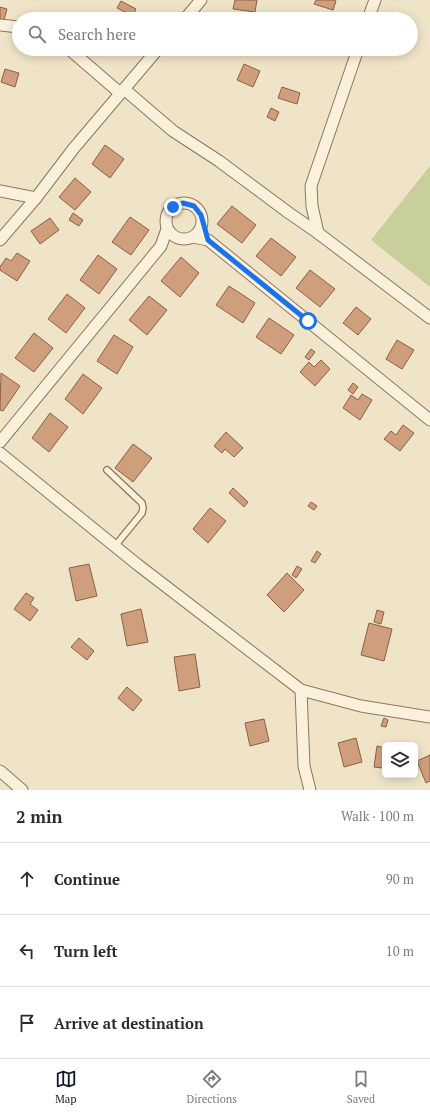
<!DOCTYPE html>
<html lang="en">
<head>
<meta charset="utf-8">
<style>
	body { margin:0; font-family:"PT Serif",serif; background:#f2f2f3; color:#2b2b33 }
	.controls { position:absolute; right:12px; bottom:12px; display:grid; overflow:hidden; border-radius:6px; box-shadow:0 2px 10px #0003 }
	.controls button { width:36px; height:36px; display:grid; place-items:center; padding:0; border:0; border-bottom:1px solid #e1e1e2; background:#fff; color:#2b2b33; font:20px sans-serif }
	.stop { position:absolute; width:12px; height:12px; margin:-9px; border:3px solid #1a73e8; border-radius:50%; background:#fff }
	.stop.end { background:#1a73e8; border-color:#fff; box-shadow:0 1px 4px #0008 }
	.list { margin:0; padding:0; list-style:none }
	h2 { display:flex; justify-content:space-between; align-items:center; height:52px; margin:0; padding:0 16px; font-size:17px }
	h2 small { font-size:13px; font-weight:400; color:#7c7c81 }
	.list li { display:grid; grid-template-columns:26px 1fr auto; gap:12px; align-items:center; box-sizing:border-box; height:72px; padding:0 16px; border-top:1px solid #e1e1e2 }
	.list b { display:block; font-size:15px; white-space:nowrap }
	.list em { font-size:13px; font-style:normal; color:#7c7c81 }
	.icon { flex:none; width:22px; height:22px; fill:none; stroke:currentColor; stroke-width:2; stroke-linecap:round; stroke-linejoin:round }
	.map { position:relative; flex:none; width:430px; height:790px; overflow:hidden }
	.search { position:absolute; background:#fff; box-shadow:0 2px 10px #0003; left:12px; right:12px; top:12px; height:44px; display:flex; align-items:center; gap:10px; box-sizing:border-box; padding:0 14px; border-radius:22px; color:#7c7c81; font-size:15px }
	.sheet { height:268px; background:#fff }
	nav { display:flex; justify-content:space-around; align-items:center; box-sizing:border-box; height:56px; border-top:1px solid #e1e1e2; background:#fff; font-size:11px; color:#7c7c81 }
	nav a { display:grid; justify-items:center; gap:2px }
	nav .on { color:#111827 }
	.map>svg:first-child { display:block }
</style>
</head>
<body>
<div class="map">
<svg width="430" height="790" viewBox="0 0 430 790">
	<rect width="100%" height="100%" fill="#f0e4c8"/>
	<polygon fill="#c9cf9b" points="430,166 430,287 371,240"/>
	<g fill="#cf9f7d" stroke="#8d5f41">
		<polygon points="235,0 257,0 255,12 233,9"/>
		<polygon points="316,0 334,0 336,1 333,10 314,4"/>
		<polygon points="121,1 136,9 133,16 117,8"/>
		<polygon points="0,7 7,9 4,20 0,19"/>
		<polygon points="70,12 80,18 79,19 66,19"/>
		<polygon points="100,14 114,17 113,19 99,19"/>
		<polygon points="81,49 90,49 88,53"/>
		<polygon points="244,64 260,71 253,87 237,80"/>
		<polygon points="5,69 19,73 15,87 1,82"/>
		<polygon points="282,87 300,93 297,104 278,98"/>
		<polygon points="271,108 279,112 275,121 267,117"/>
		<polygon points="105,145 124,159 110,178 92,164"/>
		<polygon points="75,178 91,192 75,210 59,197"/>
		<polygon points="232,206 256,225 242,243 217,224"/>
		<polygon points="73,213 83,220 79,226 69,220"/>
		<polygon points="130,217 149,230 131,255 112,242"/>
		<polygon points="50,218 59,230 40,244 31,231"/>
		<polygon points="271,238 296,257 281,276 256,256"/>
		<polygon points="17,253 30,261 17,281 0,270 0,267 6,258 11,261"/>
		<polygon points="98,255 117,269 99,294 80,280"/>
		<polygon points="181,257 199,273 180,297 161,281"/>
		<polygon points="310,270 335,289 320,307 296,288"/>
		<polygon points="229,286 255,303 243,323 216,305"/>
		<polygon points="67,294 85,308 66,333 48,319"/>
		<polygon points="149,296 167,310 147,335 129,320"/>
		<polygon points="356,307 371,319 358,335 343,323"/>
		<polygon points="269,318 294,335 281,354 256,337"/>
		<polygon points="34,333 53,348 34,372 15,358"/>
		<polygon points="114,335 133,347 117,374 97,361"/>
		<polygon points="397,340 414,350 402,369 386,359"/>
		<polygon points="311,349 315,352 309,360 305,357"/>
		<polygon points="321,360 330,369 315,386 300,372 309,362 314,367"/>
		<polygon points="1,373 20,386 3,411 0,410"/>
		<polygon points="83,374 102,388 83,414 65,399"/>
		<polygon points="353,383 358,387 353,394 348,390"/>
		<polygon points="362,394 372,400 360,420 343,408 351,395 358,400"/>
		<polygon points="50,413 68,427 49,452 32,438"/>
		<polygon points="403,425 414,433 400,451 384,439 391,431 396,435"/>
		<polygon points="226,432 243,448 234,457 225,449 222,453 214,446"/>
		<polygon points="133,444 152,458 133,482 115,468"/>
		<polygon points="233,488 248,502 244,507 229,493"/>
		<polygon points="311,502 317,506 314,510 308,506"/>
		<polygon points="210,508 226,521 208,543 193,529"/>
		<polygon points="317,551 321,554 315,563 311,561"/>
		<polygon points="89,564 97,596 76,601 69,568"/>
		<polygon points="297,566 302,569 296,578 292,575"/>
		<polygon points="287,573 304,590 284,612 267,595"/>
		<polygon points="26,593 34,598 30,604 38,610 30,621 14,609"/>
		<polygon points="141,609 148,642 127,646 121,614"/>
		<polygon points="377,610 384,612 381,624 374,622"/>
		<polygon points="369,623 392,629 384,661 361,655"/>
		<polygon points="79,638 94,651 87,660 71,647"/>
		<polygon points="195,654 200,687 179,691 174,657"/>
		<polygon points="127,687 142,700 133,711 118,698"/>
		<polygon points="384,718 388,720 386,727 381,726"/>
		<polygon points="264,719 269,741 250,746 245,723"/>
		<polygon points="356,738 362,762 344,767 338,743"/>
		<polygon points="377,746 385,748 383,768 374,767"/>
		<polygon points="430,755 430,781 426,783 417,761"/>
	</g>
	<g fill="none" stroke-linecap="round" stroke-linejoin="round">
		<defs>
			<polyline id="service" points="107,470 142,503 143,508 142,513 115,546"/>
			<g id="minor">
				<polyline points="185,19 201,0"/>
				<polyline points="368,19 375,0"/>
				<polyline points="0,25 19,27"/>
				<polyline points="69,49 120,93"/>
				<polyline points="124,89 173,131 219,161 289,213 318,233 430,318"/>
				<polyline points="0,191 36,198"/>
				<circle cx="184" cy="221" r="18"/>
				<polyline points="318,233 312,206 311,186 358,49"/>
				<polyline points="193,237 208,240 430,420"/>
				<polyline points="0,240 36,198 74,148 158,49"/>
				<polyline points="0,442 161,246 167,229"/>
				<polyline points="0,453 138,565 301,690 361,706 430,717"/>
				<polyline points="301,690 304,766 310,790"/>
				<polyline points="0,771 22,790"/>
			</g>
		</defs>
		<use href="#service" stroke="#8d765c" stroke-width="8"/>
		<use href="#minor" stroke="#8d765c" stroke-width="13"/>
		<use href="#service" stroke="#faf1dc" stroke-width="5.5"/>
		<use href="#minor" stroke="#faf1dc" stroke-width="11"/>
	</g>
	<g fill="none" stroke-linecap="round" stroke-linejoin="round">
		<polyline stroke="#1a73e8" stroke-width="5" points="173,207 183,203 194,206 201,215 208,240 308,321"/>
	</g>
</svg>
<div class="controls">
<button><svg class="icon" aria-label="layers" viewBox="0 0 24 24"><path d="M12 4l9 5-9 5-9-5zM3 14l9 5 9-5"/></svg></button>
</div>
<div class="stop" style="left:308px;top:321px"></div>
<div class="stop end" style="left:173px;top:207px"></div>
<div class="search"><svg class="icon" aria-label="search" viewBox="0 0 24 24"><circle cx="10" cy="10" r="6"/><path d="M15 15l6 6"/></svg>Search here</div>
</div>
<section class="sheet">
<h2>2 min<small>Walk · 100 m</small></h2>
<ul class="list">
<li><svg class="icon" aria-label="ahead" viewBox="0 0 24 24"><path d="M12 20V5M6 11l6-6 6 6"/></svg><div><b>Continue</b></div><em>90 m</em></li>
<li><svg class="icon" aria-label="left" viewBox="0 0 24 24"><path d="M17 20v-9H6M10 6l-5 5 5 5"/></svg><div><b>Turn left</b></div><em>10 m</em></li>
<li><svg class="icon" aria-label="arrive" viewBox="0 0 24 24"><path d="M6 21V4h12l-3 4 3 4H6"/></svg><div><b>Arrive at destination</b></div></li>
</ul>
</section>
<nav>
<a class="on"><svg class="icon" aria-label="map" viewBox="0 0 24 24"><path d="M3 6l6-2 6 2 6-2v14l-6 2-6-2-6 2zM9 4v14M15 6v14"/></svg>Map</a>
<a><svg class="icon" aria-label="directions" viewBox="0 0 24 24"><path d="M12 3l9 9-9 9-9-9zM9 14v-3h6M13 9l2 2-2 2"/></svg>Directions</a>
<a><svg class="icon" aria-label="saved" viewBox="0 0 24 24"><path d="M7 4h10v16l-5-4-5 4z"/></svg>Saved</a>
</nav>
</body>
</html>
